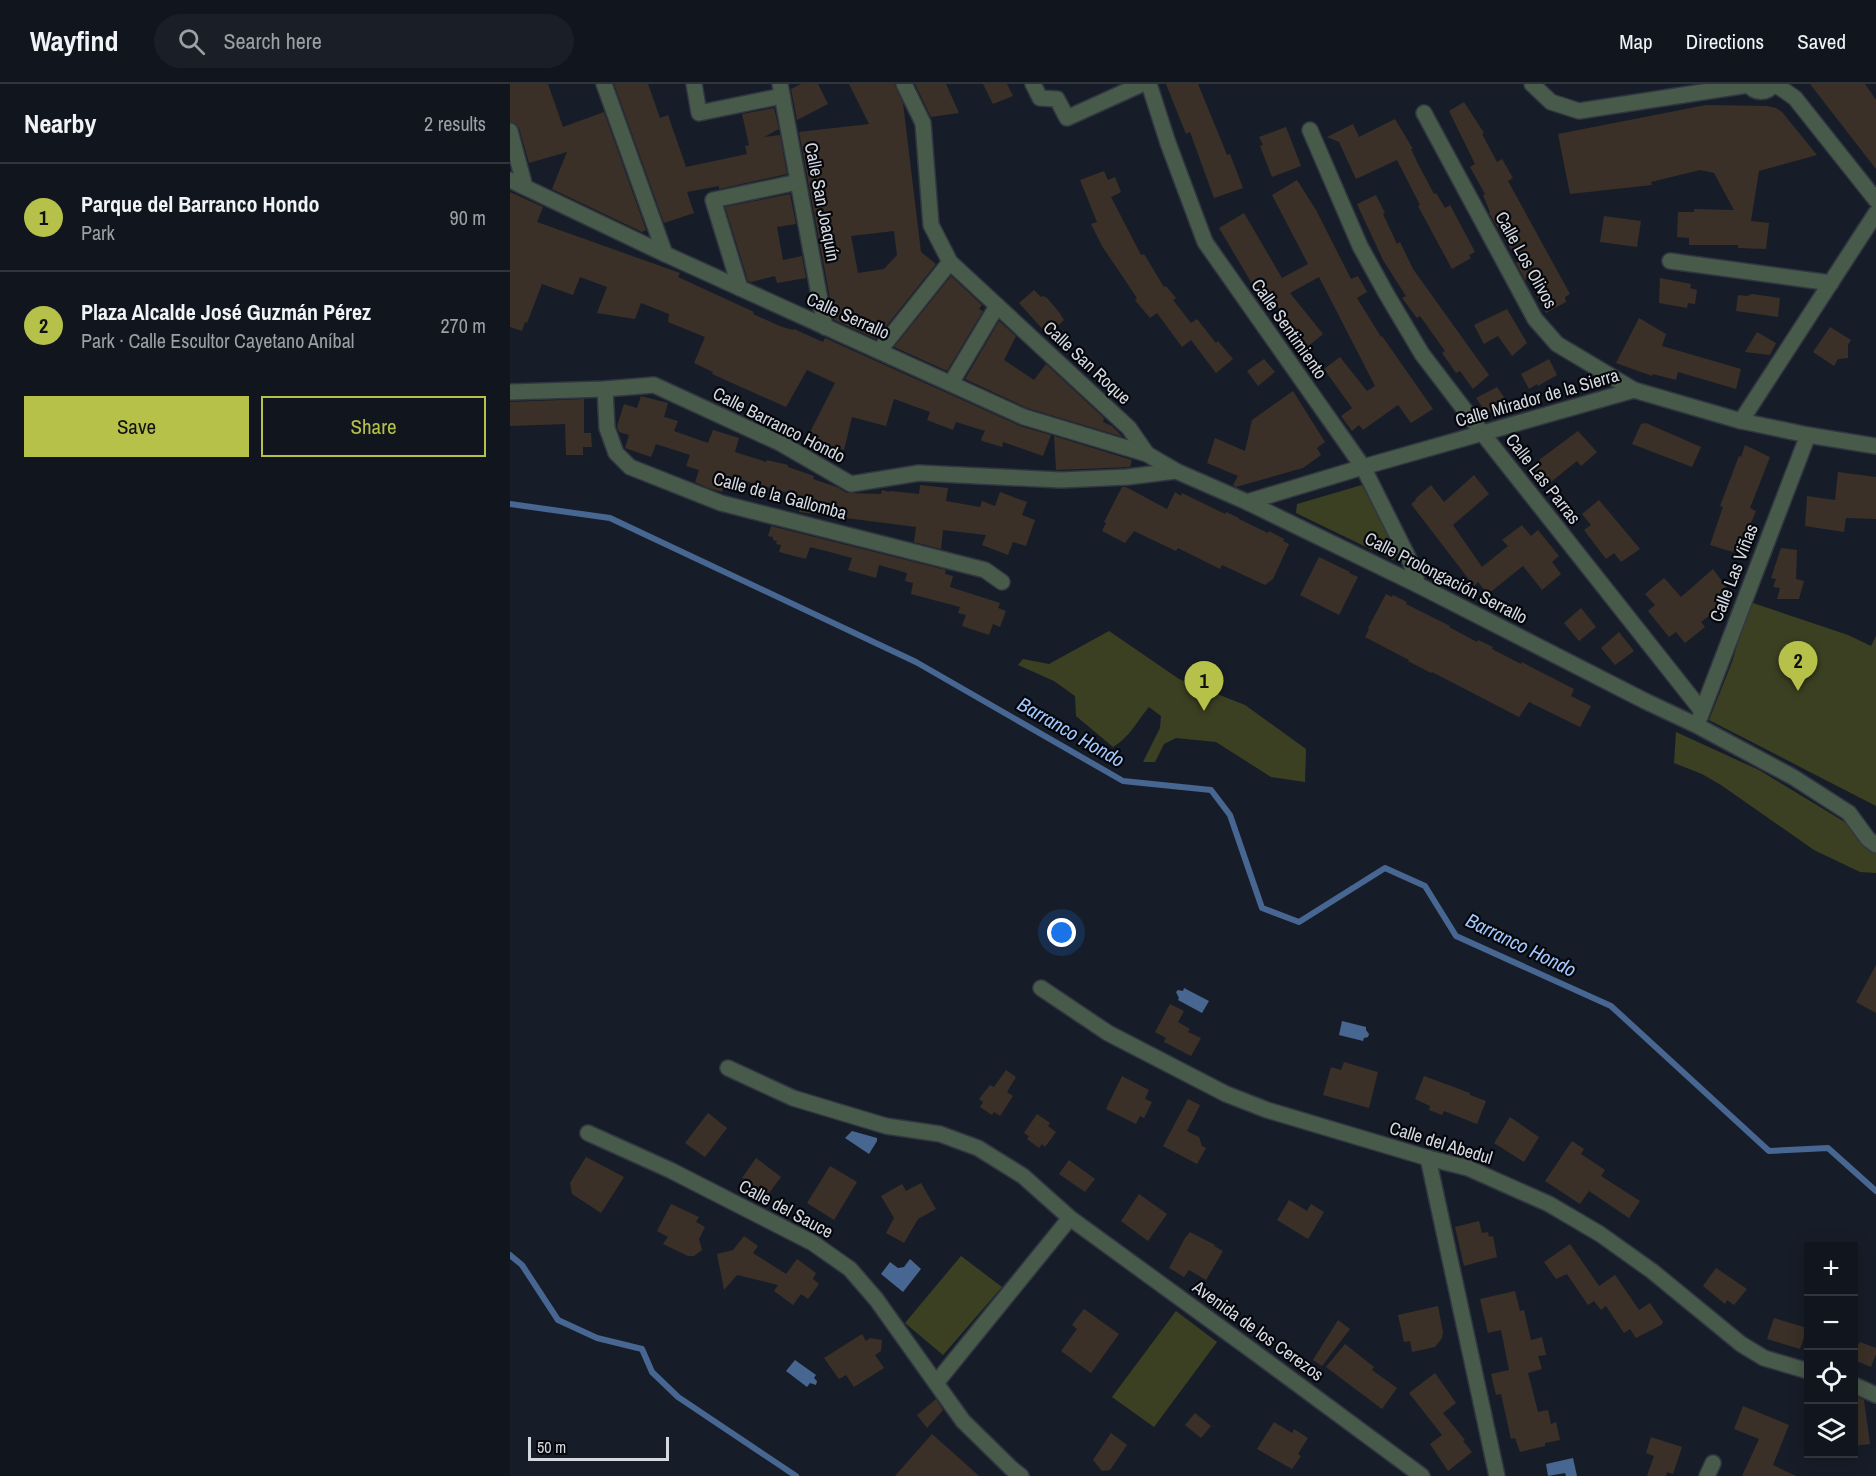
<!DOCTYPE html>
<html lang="en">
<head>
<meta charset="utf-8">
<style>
	body { margin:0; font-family:"Archivo Narrow",sans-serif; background:#1a1f27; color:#f1f3f6 }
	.controls { position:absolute; right:18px; bottom:18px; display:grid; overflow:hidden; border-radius:0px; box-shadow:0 3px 15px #0003 }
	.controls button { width:54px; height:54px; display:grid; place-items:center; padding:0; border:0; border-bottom:2px solid #30353c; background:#11161e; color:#f1f3f6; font:30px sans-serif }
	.scale { position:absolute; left:18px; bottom:15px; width:141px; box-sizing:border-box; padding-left:6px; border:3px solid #d4d9e0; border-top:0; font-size:16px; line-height:21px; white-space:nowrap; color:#d4d9e0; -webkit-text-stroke:4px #05070c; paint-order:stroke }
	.you { position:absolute; left:552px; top:849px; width:21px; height:21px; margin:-15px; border:4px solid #fff; border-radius:50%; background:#1a73e8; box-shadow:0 0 0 9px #1a73e833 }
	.badge { display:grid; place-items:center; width:39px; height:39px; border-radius:50%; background:#b6c149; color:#111; font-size:20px; font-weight:700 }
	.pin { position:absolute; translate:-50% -50px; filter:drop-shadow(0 2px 3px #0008) }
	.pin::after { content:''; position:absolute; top:32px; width:21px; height:18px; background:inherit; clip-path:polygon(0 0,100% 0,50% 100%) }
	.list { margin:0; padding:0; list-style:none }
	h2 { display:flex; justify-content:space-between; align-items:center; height:78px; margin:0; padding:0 24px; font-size:26px }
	h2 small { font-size:20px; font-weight:400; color:#9c9fa4 }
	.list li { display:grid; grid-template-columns:39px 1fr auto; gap:18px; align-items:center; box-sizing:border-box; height:108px; padding:0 24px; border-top:2px solid #30353c }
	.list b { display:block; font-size:22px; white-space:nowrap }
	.list p { margin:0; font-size:20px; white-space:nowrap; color:#9c9fa4 }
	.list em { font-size:20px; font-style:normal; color:#9c9fa4 }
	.actions { display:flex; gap:12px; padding:18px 24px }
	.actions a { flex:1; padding:14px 0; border:2px solid #b6c149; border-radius:0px; text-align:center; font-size:21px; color:#b6c149 }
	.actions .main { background:#b6c149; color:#111 }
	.icon { flex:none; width:33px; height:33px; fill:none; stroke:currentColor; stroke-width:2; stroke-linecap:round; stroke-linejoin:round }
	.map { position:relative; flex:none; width:1366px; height:1392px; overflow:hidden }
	header { display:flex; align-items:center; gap:36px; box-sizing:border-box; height:84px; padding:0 30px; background:#11161e; border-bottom:2px solid #30353c }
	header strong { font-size:28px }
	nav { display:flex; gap:33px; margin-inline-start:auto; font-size:21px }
	.search { width:420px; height:54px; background:#1a1f27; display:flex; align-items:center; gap:15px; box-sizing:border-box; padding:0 21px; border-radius:33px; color:#9c9fa4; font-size:22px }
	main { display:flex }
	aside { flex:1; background:#11161e }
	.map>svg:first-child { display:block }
</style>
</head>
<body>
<header>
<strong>Wayfind</strong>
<div class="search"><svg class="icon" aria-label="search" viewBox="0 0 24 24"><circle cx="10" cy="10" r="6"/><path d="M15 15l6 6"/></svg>Search here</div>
<nav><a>Map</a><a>Directions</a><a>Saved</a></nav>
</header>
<main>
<aside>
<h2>Nearby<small>2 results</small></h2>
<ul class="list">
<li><span class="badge">1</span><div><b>Parque del Barranco Hondo</b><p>Park</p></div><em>90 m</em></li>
<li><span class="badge">2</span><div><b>Plaza Alcalde José Guzmán Pérez</b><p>Park · Calle Escultor Cayetano Aníbal</p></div><em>270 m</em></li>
</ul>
<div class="actions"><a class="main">Save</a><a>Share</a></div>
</aside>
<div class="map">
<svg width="1366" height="1392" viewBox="0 0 1366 1392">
	<rect width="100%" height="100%" fill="#171d28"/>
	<g fill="#3c4022">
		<polygon points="852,401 889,470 883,476 786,429 787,420"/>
		<polygon points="1240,518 1338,551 1361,562 1366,552 1366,722 1199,636 1222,578"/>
		<path d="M599 547 669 595 735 621 796 665 795 698 761 693 706 658 666 654 654 660 645 678H633L650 644 651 632 639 623C627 637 620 653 603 663L566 632 565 612 544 597 508 581 513 575 539 580Z"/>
		<polygon points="1166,648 1249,686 1338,740 1366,767 1366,789 1350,788 1304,766 1211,701 1192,690 1164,679"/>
		<polygon points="451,1172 492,1203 433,1271 395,1239"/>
		<polygon points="666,1227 707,1258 644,1343 602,1313"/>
	</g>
	<g fill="#476691">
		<polygon points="674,904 699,917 692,929 668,916 669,914 666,908 668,906 673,907"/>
		<polygon points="832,937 856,943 856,946 859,950 858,953 854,954 853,957 829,951"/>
		<polygon points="342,1047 367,1054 367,1057 359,1070 335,1054"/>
		<polygon points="400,1175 411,1185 393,1208 371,1190 380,1178 388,1184 394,1183"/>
		<polygon points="285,1276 306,1291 304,1294 307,1297 306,1301 300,1299 297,1303 276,1287"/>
		<polygon points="1063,1374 1067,1392 1056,1392 1055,1389 1038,1392 1036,1380"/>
	</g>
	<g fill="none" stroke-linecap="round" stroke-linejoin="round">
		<g stroke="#476691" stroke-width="6">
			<polyline points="0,420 100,434 406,578 613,697 701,706 720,731 752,824 789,838 875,784 915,802 946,852 1101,922 1259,1067 1318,1064 1366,1107"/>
			<polyline points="0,1171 12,1181 48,1236 87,1254 132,1265 142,1288 168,1313 286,1392"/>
		</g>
	</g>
	<g fill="#3a3027" fill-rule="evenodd">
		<polygon points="0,0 38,0 53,43 94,28 136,146 132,148 42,105 57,68 19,79 9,44 6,40 0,38"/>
		<polygon points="104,0 138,0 150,34 158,31 176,83 237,70 235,62 239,61 232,30 264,24 269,45 254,53 270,51 277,90 209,105 209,102 177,108 184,129 154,139"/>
		<polygon points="291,0 308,0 318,20 287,36 281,5"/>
		<path d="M339 0H384L393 19 411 168 426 180 366 255 324 236 289 48 359 40ZM384 147 387 171 374 185 348 189 341 152Z"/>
		<polygon points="405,0 436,0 449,29 421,33"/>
		<polygon points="473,0 497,0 503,12 483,20"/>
		<polygon points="656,0 688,0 713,61 717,71 720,70 733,104 704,114 680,48 676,50"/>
		<polygon points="1300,0 1355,0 1366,16 1366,85"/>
		<polygon points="954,18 974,49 972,50 987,78 992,75 1003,94 998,97 1060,210 1055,213 1056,218 1036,229 1020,198 1017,194 1015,196 1006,179 1008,177 979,129 980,128 973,111 975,110 960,83 965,80 939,27"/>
		<polygon points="1196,21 1257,22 1266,24 1272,28 1307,71 1249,87 1241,137 1259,139 1256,165 1228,164 1228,161 1179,161 1179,154 1167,153 1168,128 1184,128 1184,125 1224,126 1204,89 1190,86 1141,98 1142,101 1060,110 1048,50"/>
		<polygon points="885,35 903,65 901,65 908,80 924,110 926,109 935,124 940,121 965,168 959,171 961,174 942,185 908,122 910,121 887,76 846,95 829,58 817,53 843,40 849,53"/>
		<polygon points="776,43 791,82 762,93 750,62 753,61 749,53"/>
		<polygon points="594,87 598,96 605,93 611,108 601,113 631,171 634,170 654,203 656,202 666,214 663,216 681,239 687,235 706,259 708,257 723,275 706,289 681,256 672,263 647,229 640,234 625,216 627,214 592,162 581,140 587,138 570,96"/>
		<polygon points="787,96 806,126 841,195 848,192 857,208 847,214 871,253 872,252 923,325 901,339 888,321 853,346 849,341 842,347 831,332 842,324 814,285 830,273 857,307 865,302 809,193 780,209 813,250 796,264 780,244 783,242 759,212 754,216 747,208 709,144 734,129 772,194 798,180 762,111"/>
		<polygon points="0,108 33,123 27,138 170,189 168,193 244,228 243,230 272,243 283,246 284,245 313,258 315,254 510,342 541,351 533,372 493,358 492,363 472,357 471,355 475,347 446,338 443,346 417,336 420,328 384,315 376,342 342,333 334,366 296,356 325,299 297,286 276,323 202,290 203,288 184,279 195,253 158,238 159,230 131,219 125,235 87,229 97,203 70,193 63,211 32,200 17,239 15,238 12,247 0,243"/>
		<polygon points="280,110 286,140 267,143 273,176 292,172 296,194 267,199 265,192 241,198 238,197 215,123"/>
		<polygon points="866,111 875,129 873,130 887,160 890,158 903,185 979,291 963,305 950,287 946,289 932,269 935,267 910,232 907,234 892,214 896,212 873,176 847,120"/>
		<polygon points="1094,132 1131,137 1127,163 1090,158"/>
		<polygon points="441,192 472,221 469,225 473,227 437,287 384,263"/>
		<polygon points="1150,194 1181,200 1180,204 1187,206 1185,220 1178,219 1177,224 1149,219"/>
		<polygon points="524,206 531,213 533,212 537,214 549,228 554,236 538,251 509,219"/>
		<polygon points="1242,210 1270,214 1268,233 1226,227 1228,211 1237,212"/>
		<polygon points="997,225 1017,259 1002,272 988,252 974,260 964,241"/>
		<polygon points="1129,234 1156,250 1152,262 1231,285 1226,305 1168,288 1166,296 1143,290 1142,292 1106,279"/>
		<polygon points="489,237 506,252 494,276 524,296 536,280 594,334 593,338 602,342 613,353 517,324 455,295"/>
		<polygon points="1320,243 1341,256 1338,261 1338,274 1328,275 1324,282 1303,268"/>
		<polygon points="1247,248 1266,259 1260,271 1235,268"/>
		<polygon points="754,275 765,288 748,302 737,287"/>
		<polygon points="1039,275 1047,291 1028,302 1027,300 1019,305 1011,290"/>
		<polygon points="987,303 996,316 977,330 966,314"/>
		<polygon points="783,307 815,358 807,364 811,371 793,384 726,403 723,401 728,392 697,379 705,354 735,367 742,336"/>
		<polygon points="131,312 158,319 154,333 168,337 164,347 198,359 203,346 229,354 225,368 256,378 257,376 278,381 278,383 304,392 303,395 327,403 337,409 371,410 372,406 379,408 380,407 409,410 410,401 438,404 436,417 470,423 472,417 485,422 490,408 517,418 512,431 525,436 516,462 503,458 498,471 472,461 476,451 433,446 431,465 404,458 406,443 289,428 293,413 231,396 230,399 216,395 212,408 198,404 185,398 189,386 176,382 180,371 146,360 141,373 115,364 119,351 109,348 107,342 114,320 127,324"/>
		<polygon points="74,315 74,349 81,349 82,363 73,363 73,371 56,371 55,340 0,342 0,318"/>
		<polygon points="1136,339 1191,363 1182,383 1122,360 1131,340"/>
		<polygon points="1068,347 1087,368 1071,382 1067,377 1037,401 1021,382"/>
		<polygon points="544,352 622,376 620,383 546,386"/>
		<polygon points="1235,361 1260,373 1240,424 1246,427 1233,458 1227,456 1223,468 1200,461 1213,423 1210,422 1229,372 1231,373"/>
		<polygon points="1328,388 1366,393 1366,435 1336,434 1334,448 1295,442 1297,412 1325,416"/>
		<polygon points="964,391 979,410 943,441 972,483 998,462 992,456 1012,441 1021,452 1028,446 1049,472 1042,478 1051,490 1032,506 1013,482 978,510 968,498 964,502 901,420 906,416 905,415 921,401 934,418"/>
		<polygon points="612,403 616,403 657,425 665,408 671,412 672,409 715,430 716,428 729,434 729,435 758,449 759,447 774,455 773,457 779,460 763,495 755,501 712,481 710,485 668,464 666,467 624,447 615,459 592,447 596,439 594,438"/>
		<polygon points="1089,416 1130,465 1111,478 1104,469 1096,475 1074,446 1081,441 1072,430"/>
		<polygon points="261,442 436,486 435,490 443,492 440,503 490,519 488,524 496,527 490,543 483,540 479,551 452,542 456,531 448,529 450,523 401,510 403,499 395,497 397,489 369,481 366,494 338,486 342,474 316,467 300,463 296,475 269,468 271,461 266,460 267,457 263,456 263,453 258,452"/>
		<polygon points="1271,464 1287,466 1286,495 1294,497 1289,515 1267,515 1270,504 1263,503 1266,495 1261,494"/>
		<polygon points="809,473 840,488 839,489 848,493 829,531 790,511"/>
		<polygon points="1203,485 1217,504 1207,513 1213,521 1191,538 1195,543 1175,559 1166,548 1159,553 1138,527 1145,521 1135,510 1154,494 1171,513"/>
		<polygon points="876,510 882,513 883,511 897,518 896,520 940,542 939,543 967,558 968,556 983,563 982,565 1011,580 1012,578 1021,583 1064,605 1061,612 1081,622 1070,643 1019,618 1009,633 922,588 921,589 898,577 899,576 855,553 859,545 858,544"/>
		<polygon points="1071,524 1086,543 1069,557 1054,539"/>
		<polygon points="1109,548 1124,567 1105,581 1091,564"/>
		<polygon points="1366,881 1366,929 1346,918"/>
		<polygon points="660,920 674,927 668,938 680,945 678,948 691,954 681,972 654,958 656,954 645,948"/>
		<polygon points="834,978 868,988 859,1024 813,1011 821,983 831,986"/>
		<polygon points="496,986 506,993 497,1008 503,1012 490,1032 484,1028 482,1031 470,1023 473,1018 469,1015 480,1001 484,1003"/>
		<polygon points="612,992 639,1006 635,1015 642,1018 634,1034 630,1032 626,1040 596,1025"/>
		<polygon points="914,992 960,1009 960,1011 976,1017 967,1040 934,1027 932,1031 919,1026 920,1022 905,1015"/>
		<polygon points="678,1015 690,1021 677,1047 689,1053 692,1062 696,1064 687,1080 653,1062"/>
		<polygon points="198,1029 217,1044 195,1073 175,1059"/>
		<polygon points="527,1030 540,1039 538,1042 546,1048 535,1063 532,1060 529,1064 517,1055 519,1052 514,1049"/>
		<polygon points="1000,1033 1029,1053 1014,1078 984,1059"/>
		<polygon points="1062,1057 1074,1065 1071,1070 1095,1086 1091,1092 1130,1117 1119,1134 1079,1107 1070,1120 1035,1097"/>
		<polygon points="76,1073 114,1093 91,1129 62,1110 60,1099"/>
		<polygon points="246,1074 271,1093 257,1112 232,1094"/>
		<polygon points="559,1076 585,1095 575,1108 549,1090"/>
		<polygon points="320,1082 347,1098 324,1136 297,1119"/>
		<polygon points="411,1099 426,1125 408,1135 394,1159 376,1149 384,1134 371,1112 392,1100 396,1107"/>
		<polygon points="629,1110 657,1130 638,1157 611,1137"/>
		<polygon points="779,1116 797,1127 801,1120 814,1128 798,1155 767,1136"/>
		<polygon points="161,1120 189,1133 186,1138 195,1143 189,1155 192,1166 184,1172 178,1172 153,1160 158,1153 147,1147"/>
		<polygon points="969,1137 972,1149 978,1148 979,1153 983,1152 987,1173 954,1182 945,1143"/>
		<polygon points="680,1148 705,1161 704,1162 713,1167 696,1196 679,1186 674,1193 659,1184 675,1154"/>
		<polygon points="234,1152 248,1162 243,1169 276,1190 287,1175 306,1189 303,1195 309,1200 298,1215 291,1210 283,1221 264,1207 268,1201 227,1191 214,1206 207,1170 223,1166"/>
		<polygon points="1060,1160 1089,1202 1105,1191 1129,1226 1140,1219 1153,1238 1151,1241 1126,1254 1120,1245 1114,1249 1096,1222 1091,1226 1084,1217 1078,1221 1057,1190 1046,1195 1034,1178"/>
		<polygon points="1206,1184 1237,1205 1224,1221 1217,1216 1215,1220 1193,1202"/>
		<polygon points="1005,1207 1010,1227 1014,1226 1021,1256 1032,1253 1036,1271 1028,1272 1032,1285 1018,1289 1028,1328 1038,1326 1041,1340 1046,1338 1050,1356 1035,1359 1035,1362 1010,1368 1005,1354 1001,1355 991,1310 986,1311 981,1290 999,1286 991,1246 978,1249 970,1215"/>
		<polygon points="928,1222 933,1248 932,1254 925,1263 902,1268 900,1257 894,1258 888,1231"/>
		<polygon points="574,1225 609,1250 581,1289 551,1267 567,1245 562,1241"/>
		<polygon points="1264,1234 1297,1244 1290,1265 1257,1255"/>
		<polygon points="828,1236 840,1245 812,1282 803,1276"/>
		<polygon points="352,1250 356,1257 360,1254 372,1256 371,1267 365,1271 374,1284 344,1303 336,1291 329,1295 314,1274"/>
		<polygon points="1344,1258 1349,1260 1350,1258 1366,1264 1366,1270 1361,1283 1344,1276"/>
		<polygon points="835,1260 864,1283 862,1286 887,1304 872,1325 816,1283"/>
		<polygon points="925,1289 946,1319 933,1329 955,1356 953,1357 962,1368 938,1387 920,1360 932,1351 899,1309"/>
		<polygon points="1344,1311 1354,1316 1360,1360 1344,1362"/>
		<polygon points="426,1315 433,1326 417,1344 407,1331"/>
		<polygon points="1233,1322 1279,1341 1263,1381 1286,1392 1232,1392 1249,1355 1224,1345"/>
		<polygon points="685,1329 701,1342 691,1354 675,1341"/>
		<polygon points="764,1338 782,1349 784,1345 798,1354 788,1370 791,1372 782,1385 747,1365"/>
		<polygon points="601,1349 617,1361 600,1386 592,1387 583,1376"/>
		<polygon points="422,1350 469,1392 385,1392"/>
		<polygon points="1141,1353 1172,1363 1163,1390 1157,1388 1156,1392 1137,1392 1144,1372 1136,1369"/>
	</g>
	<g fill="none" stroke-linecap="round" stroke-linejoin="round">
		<defs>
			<g id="minor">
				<polyline points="94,0 155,170"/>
				<polyline points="184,0 189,29 272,12"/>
				<polyline points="270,0 315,243"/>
				<polyline points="523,0 530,14 547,15 557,34 632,0"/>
				<polyline points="1022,0 1041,18 1069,27 1238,1"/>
				<polyline points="914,29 1025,235 1047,260 1124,306"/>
				<polyline points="800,46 850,162 877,211 912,270 973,350 1192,627"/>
				<polyline points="0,47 15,103"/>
				<polyline points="1160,177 1321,199"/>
				<polyline points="230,204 203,116 288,98"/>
				<polyline points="369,267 440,178"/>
				<polyline points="441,299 487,222"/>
				<polyline points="95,305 97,344 106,369 120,383 211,419 475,486 492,498"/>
				<polyline points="0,308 95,305 144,301 270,359 341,400 409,389 551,396 617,393 666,387"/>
				<polyline points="1231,337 1366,129"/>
				<polyline points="1190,633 1298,351"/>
				<polyline points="531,904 598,949 716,1010 757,1026 918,1074 958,1084 1039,1120 1090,1150 1142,1187 1231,1260 1254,1274 1298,1287"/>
				<polyline points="218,984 283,1014 376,1042 430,1050 468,1064 513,1092 560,1134 740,1265 912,1392"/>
				<polyline points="78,1049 160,1086 303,1159 340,1185 366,1215 453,1337 502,1385 511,1392"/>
				<polyline points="918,1074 987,1392"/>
				<polyline points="426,1299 560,1134"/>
				<polyline points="1344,1301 1366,1311"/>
				<polyline points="1197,1392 1203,1379"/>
			</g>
			<g id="tertiary">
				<polyline points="394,0 413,39 421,141 440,178 619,344 637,370"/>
				<polyline points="639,0 658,59 695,158 853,383 900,477 908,501"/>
				<path d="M1238 0C1245 10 1257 10 1264 0"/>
				<polyline points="1265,0 1285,14 1366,116"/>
				<polyline points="0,96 155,170 514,333 637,370 666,387 737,418 908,501 1135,617 1186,641 1283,693 1339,729 1358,755 1366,761"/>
				<polyline points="737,418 853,383 1124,306 1231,337 1298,351 1366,362"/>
			</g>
		</defs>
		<use href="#minor" stroke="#313742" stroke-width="18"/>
		<use href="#tertiary" stroke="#313742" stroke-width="18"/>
		<use href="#minor" stroke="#485a49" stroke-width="15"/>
		<use href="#tertiary" stroke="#485a49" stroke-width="15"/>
	</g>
	<g text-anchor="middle" stroke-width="4.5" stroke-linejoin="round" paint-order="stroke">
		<g font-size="18" fill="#d4d9e0" stroke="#05070c">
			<text transform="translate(312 118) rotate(79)" y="6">Calle San Joaquín</text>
			<text transform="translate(1016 176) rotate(61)" y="6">Calle Los Olivos</text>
			<text transform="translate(338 232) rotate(24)" y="6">Calle Serrallo</text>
			<text transform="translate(779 245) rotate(55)" y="6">Calle Sentimiento</text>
			<text transform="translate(577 279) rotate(43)" y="6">Calle San Roque</text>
			<text transform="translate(1027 314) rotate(-16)" y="6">Calle Mirador de la Sierra</text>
			<text transform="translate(269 341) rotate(27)" y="6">Calle Barranco Hondo</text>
			<text transform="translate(1033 395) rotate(52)" y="6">Calle Las Parras</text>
			<text transform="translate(270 412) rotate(15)" y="6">Calle de la Gallomba</text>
			<text transform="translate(1224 489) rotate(-69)" y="6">Calle Las Viñas</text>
			<text transform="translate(936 494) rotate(27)" y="6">Calle Prolongación Serrallo</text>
			<text transform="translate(931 1059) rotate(17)" y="6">Calle del Abedul</text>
			<text transform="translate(276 1125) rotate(28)" y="6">Calle del Sauce</text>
			<text transform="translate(748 1247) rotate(36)" y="6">Avenida de los Cerezos</text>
		</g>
		<g font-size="20" font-style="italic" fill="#a1c8fd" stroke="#05070c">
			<text transform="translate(561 648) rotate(30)" y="7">Barranco Hondo</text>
			<text transform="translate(1011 861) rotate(26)" y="7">Barranco Hondo</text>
		</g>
	</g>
</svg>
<div class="controls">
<button>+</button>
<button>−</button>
<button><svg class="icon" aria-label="locate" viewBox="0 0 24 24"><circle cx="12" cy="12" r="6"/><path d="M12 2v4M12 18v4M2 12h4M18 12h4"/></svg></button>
<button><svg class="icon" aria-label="layers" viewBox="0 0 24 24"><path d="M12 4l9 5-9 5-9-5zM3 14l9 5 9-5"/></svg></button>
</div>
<div class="scale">50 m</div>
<div class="you"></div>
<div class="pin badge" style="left:694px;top:627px">1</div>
<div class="pin badge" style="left:1288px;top:607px">2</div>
</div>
</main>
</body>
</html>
